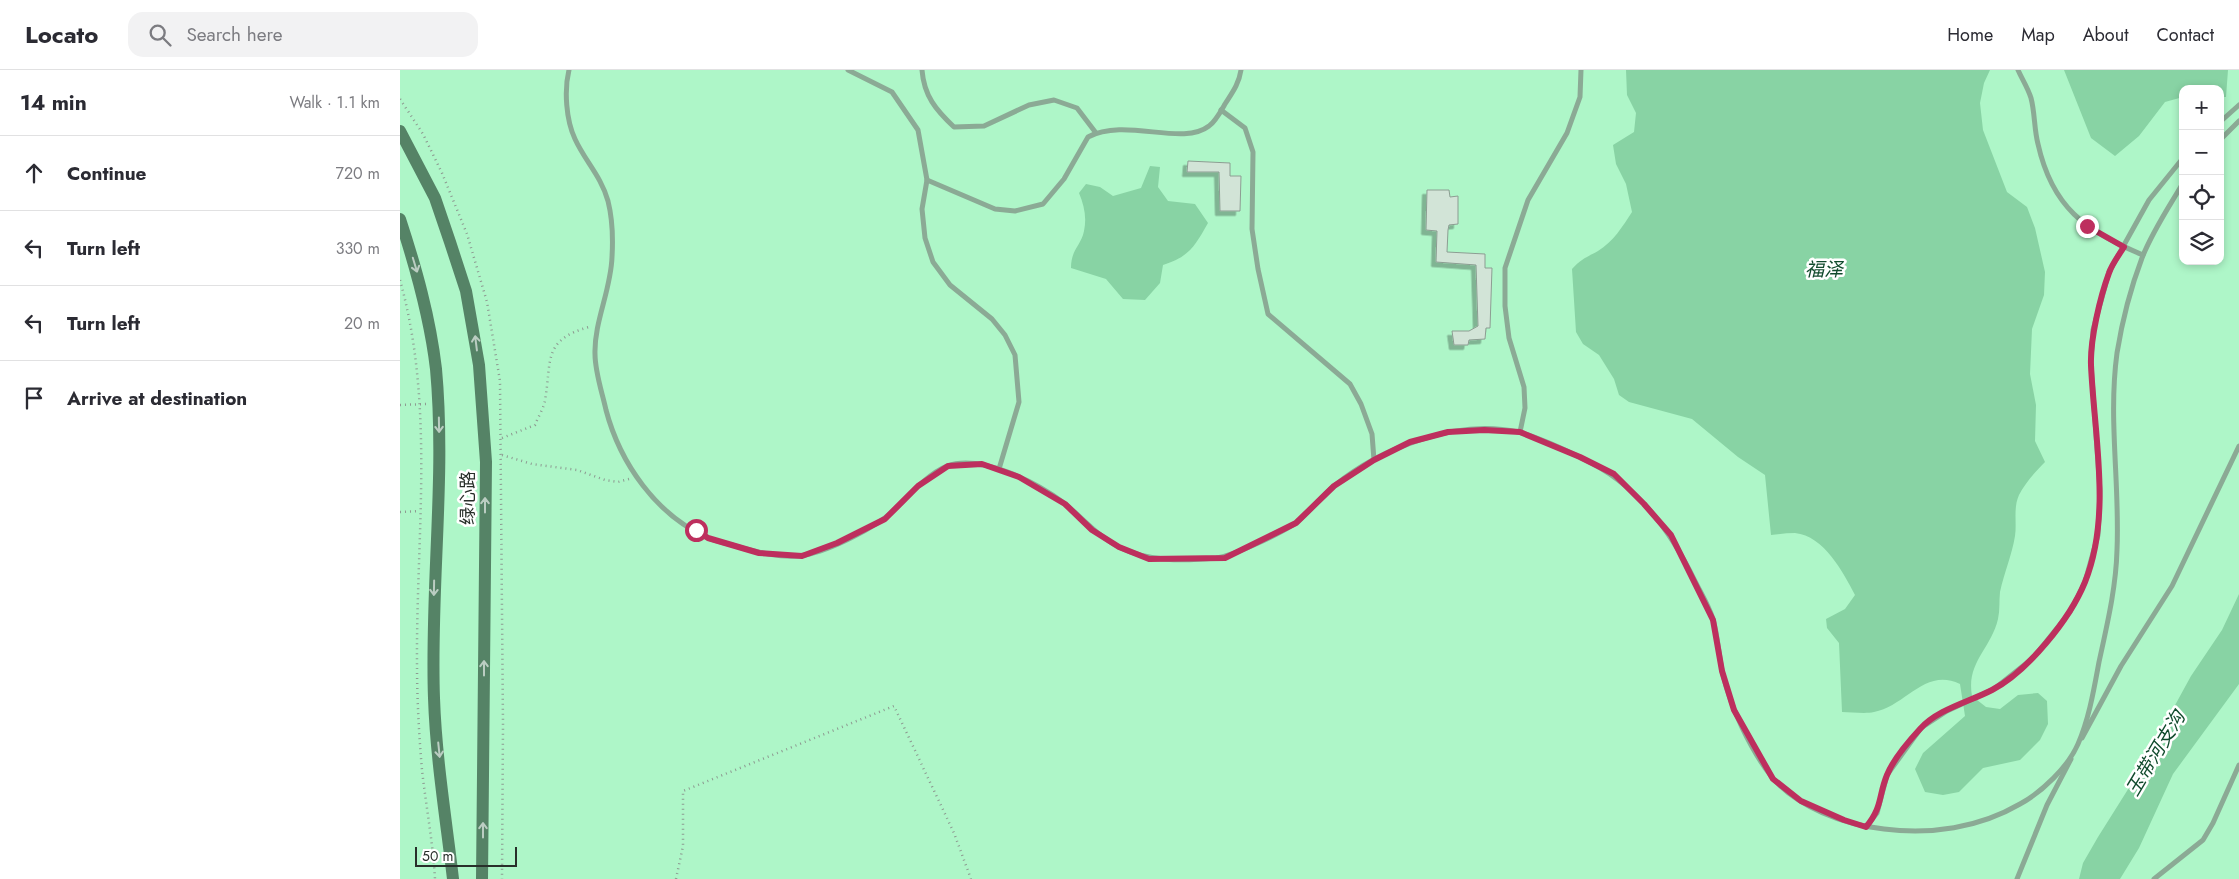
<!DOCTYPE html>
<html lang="en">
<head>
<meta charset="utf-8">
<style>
	body { margin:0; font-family:Jost,"Noto Sans SC",sans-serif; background:#f2f2f3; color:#2b2b33 }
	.controls { position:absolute; right:15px; top:15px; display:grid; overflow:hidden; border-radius:10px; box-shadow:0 2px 8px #0003 }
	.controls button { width:45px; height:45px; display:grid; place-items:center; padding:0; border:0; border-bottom:1px solid #e1e1e2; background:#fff; color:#2b2b33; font:25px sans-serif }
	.scale { position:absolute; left:15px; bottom:12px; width:102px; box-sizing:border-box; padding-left:5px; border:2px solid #282f2a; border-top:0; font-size:14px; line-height:18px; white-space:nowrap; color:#282f2a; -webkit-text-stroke:4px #fff; paint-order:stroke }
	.stop { position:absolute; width:15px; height:15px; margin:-11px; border:4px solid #bd2f5e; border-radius:50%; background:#fff }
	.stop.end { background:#bd2f5e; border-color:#fff; box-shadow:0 1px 5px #0008 }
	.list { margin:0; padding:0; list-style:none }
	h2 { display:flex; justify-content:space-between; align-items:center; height:65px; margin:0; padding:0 20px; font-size:21px }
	h2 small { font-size:16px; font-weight:400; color:#7c7c81 }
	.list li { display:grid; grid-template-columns:32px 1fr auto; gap:15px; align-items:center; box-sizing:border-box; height:75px; padding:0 20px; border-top:1px solid #e1e1e2 }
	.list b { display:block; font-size:19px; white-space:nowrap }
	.list em { font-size:16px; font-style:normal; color:#7c7c81 }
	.icon { flex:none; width:28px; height:28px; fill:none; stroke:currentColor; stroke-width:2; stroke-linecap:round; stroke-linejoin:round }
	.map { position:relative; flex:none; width:1839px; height:809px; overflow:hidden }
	header { display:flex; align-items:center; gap:30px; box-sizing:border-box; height:70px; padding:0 25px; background:#fff; border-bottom:1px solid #e1e1e2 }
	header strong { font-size:24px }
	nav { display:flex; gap:28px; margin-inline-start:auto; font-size:18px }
	.search { width:350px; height:45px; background:#f2f2f3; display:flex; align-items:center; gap:12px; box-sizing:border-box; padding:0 18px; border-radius:15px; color:#7c7c81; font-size:19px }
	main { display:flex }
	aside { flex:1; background:#fff }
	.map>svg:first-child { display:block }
</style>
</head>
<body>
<header>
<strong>Locato</strong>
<div class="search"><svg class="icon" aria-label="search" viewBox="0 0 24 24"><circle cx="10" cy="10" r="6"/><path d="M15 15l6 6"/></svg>Search here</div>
<nav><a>Home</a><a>Map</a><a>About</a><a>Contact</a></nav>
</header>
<main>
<aside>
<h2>14 min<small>Walk · 1.1 km</small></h2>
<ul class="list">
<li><svg class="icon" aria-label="ahead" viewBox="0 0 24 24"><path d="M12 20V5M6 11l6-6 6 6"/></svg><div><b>Continue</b></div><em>720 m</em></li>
<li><svg class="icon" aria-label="left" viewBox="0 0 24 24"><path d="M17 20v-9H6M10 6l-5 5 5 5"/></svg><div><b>Turn left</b></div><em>330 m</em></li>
<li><svg class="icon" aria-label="left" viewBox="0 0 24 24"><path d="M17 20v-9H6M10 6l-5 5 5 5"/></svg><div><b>Turn left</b></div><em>20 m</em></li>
<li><svg class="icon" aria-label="arrive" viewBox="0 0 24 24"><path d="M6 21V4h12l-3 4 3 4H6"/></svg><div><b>Arrive at destination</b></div></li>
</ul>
</aside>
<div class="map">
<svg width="1839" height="809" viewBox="0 0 1839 809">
	<defs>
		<filter id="shadow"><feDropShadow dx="-4.5" dy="4.5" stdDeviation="0" flood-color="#0004"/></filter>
	</defs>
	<rect width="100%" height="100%" fill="#ecfef2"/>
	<path fill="#aef6c8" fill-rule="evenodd" d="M0 0H1839V809H0ZM1783 19H1820V191H1783Z"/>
	<g fill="#88d3a4">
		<path d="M1226 0H1590L1584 13 1580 33 1583 60 1607 122 1627 137 1635 158 1645 202 1644 225 1632 259 1630 304 1636 335 1635 371 1645 392C1636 401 1625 413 1619 425 1613 438 1617 453 1615 466 1612 485 1604 503 1600 522 1599 531 1600 540 1598 549 1591 579 1566 592 1572 626L1586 637 1600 639 1618 625 1638 623 1647 631 1648 654 1640 670 1620 690 1583 698 1559 722 1543 725 1525 722 1515 699 1523 683 1565 646 1560 614C1525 597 1506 636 1474 642 1465 644 1452 642 1442 642L1439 573 1427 558 1426 549 1445 539 1455 525C1443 502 1424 466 1395 463 1387 463 1379 464 1371 465L1365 405 1338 387 1292 349 1229 332 1219 325 1214 309 1199 285 1183 274 1176 262 1172 199C1181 189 1187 187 1198 181 1213 172 1223 156 1232 142L1226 114 1216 94 1213 75 1234 62 1236 43 1227 25Z"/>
		<polygon points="1664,0 1828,0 1826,27 1820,27 1820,19 1783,19 1783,27 1765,32 1739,66 1715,86 1691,68"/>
		<path d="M750 96 760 97 758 117 768 131 795 134 808 153C795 176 789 187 763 195L760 213 745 230 723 229 706 209 671 198C671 179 681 176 684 161 687 147 684 135 679 123L686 114 700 117 713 126 741 118Z"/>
		<polygon points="1839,524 1839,614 1773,704 1739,778 1720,809 1679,809 1683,793 1698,767 1737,705 1752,673 1762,659 1791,606 1822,560"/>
	</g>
	<g fill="#d2e4d7" stroke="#8c9d92" filter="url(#shadow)">
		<polygon points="788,91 830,93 830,106 841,106 840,141 820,141 819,102 787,102"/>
		<polygon points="1027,120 1049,120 1050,127 1058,126 1058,154 1049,155 1048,160 1047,182 1085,184 1085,198 1092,198 1090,258 1086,258 1085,269 1069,270 1068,275 1054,275 1052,261 1069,261 1078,256 1076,195 1036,192 1037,161 1026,160"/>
	</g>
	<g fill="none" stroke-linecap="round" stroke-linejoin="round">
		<g stroke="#8d9a91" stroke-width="2.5" stroke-dasharray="1 4" stroke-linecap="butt">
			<polyline points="0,29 23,64 42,103 67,164 87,232 100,311 103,655 102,809"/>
			<path d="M0 210C35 336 16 466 17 594 17 629 19 665 22 700 26 736 33 773 35 809"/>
			<polyline points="0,335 26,334"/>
			<path d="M102 368 135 355C138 347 144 338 145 330 152 291 142 270 189 257"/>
			<polyline points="102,385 132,394 177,400 205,410 218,412 229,409"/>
			<polyline points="0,442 20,441"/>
			<polyline points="276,809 283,776 283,721 494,636 554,763 571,809"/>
		</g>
		<g stroke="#8baa95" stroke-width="5">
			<path d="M169 0C164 20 166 50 175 69 185 91 201 106 208 131 212 147 213 170 212 187 211 220 194 252 195 284 195 302 202 322 206 340 220 393 256 445 308 468 317 472 326 473 335 476 356 482 383 489 405 485 429 481 475 458 493 441 508 427 527 404 547 396 581 384 636 412 664 433 683 448 697 466 719 477 748 492 784 491 816 488 833 486 877 465 893 455 908 445 919 428 934 416 981 378 1057 348 1118 362 1133 365 1168 381 1183 389 1236 413 1270 460 1295 511 1301 523 1309 536 1313 549 1318 567 1319 587 1323 605 1331 638 1350 679 1371 706 1396 737 1445 755 1484 759 1530 765 1579 758 1620 734 1642 722 1668 697 1678 674 1689 649 1694 619 1699 592 1707 555 1716 518 1717 480 1720 414 1708 349 1717 283 1722 252 1731 217 1742 188 1752 162 1769 137 1783 113"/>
			<polyline points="448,0 492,22 518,60 527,110 522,139 525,168 533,192 550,215 592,249 605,265 615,285 619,332 599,399"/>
			<path d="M522 0C524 26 536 40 554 57L584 56 629 35 654 30 677 38 696 63"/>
			<path d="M1618 0C1622 9 1628 18 1631 28 1635 43 1634 59 1638 74 1652 137 1685 161 1743 185"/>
			<polyline points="821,40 845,58 853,82 852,159 858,199 868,244 950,314 961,334 972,364 974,390"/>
			<polyline points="1820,52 1839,35"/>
			<polyline points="1820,70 1839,51"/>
			<path d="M527 110 595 139 615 141 643 134 664 109 688 67C726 47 782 77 809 56 815 52 821 41 825 34 832 23 839 14 841 0"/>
			<polyline points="1120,362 1125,338 1124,317 1109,268 1105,236 1105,198 1128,130 1167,63 1180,27 1181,0"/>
			<polyline points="1682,668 1721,596 1772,516 1839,376"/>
			<polyline points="1466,757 1477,743 1487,705 1521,658 1547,641 1594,619 1633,588 1670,542 1685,512 1698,465 1700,421 1691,294 1693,260 1709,202 1749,130 1783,88"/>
			<polyline points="1617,809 1647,735 1671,689"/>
			<polyline points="1754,809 1803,770 1813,753 1839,695"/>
		</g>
		<g stroke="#558366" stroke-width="12">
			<polyline points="0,61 35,128 50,172 66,221 79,295 86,392 82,809"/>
			<path d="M0 149C16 198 30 247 36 299 46 408 30 519 34 628 36 688 46 749 53 809"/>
		</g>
	</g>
	<defs><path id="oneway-shaft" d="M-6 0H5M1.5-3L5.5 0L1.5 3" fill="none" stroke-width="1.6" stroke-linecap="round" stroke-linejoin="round" transform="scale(1.25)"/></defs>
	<g stroke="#bbcdc2">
		<use href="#oneway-shaft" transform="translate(15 195) rotate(73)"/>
		<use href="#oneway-shaft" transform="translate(76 273) rotate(-97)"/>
		<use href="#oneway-shaft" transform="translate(39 355) rotate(89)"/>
		<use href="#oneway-shaft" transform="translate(85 435) rotate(-90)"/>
		<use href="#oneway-shaft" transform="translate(34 518) rotate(91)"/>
		<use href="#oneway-shaft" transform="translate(84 598) rotate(-90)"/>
		<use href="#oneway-shaft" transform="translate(39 680) rotate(84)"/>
		<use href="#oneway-shaft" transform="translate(83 760) rotate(-90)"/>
	</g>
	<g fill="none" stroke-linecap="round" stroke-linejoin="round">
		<path stroke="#bd2f5e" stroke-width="6" d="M296 460 308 468 359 483 402 486 437 473 485 449 518 416 548 396 582 394 619 407 665 434 692 460 719 477 749 489 825 488 896 453 934 416 974 390 1010 372 1048 362 1084 360 1120 362 1180 387 1214 404 1244 434 1271 465 1313 550 1322 601 1334 640 1373 709 1401 731 1444 750 1466 757C1483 736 1478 727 1487 705 1493 690 1508 672 1520 659 1538 639 1569 632 1592 620 1628 601 1670 549 1685 512 1712 445 1694 365 1691 295 1690 270 1700 227 1709 203 1712 194 1719 185 1724 177L1687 156"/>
	</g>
	<g text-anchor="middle" stroke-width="5" stroke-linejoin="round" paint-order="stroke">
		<g font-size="18" fill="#282f2a" stroke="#fff">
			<text transform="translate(68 428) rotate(-90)" y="6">绿心路</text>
		</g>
		<g font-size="19" font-style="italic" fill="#104a2c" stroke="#fff">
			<text x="1424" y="206">福泽</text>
			<text transform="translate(1755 683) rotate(-59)" y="7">玉带河支沟</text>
		</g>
	</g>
</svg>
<div class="controls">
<button>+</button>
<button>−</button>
<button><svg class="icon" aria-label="locate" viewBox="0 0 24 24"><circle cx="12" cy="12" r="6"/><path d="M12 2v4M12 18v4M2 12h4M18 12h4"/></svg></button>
<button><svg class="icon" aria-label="layers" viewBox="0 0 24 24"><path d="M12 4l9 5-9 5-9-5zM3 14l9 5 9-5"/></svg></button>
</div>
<div class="scale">50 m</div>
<div class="stop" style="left:296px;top:460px"></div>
<div class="stop end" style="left:1687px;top:156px"></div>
</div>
</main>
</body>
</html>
